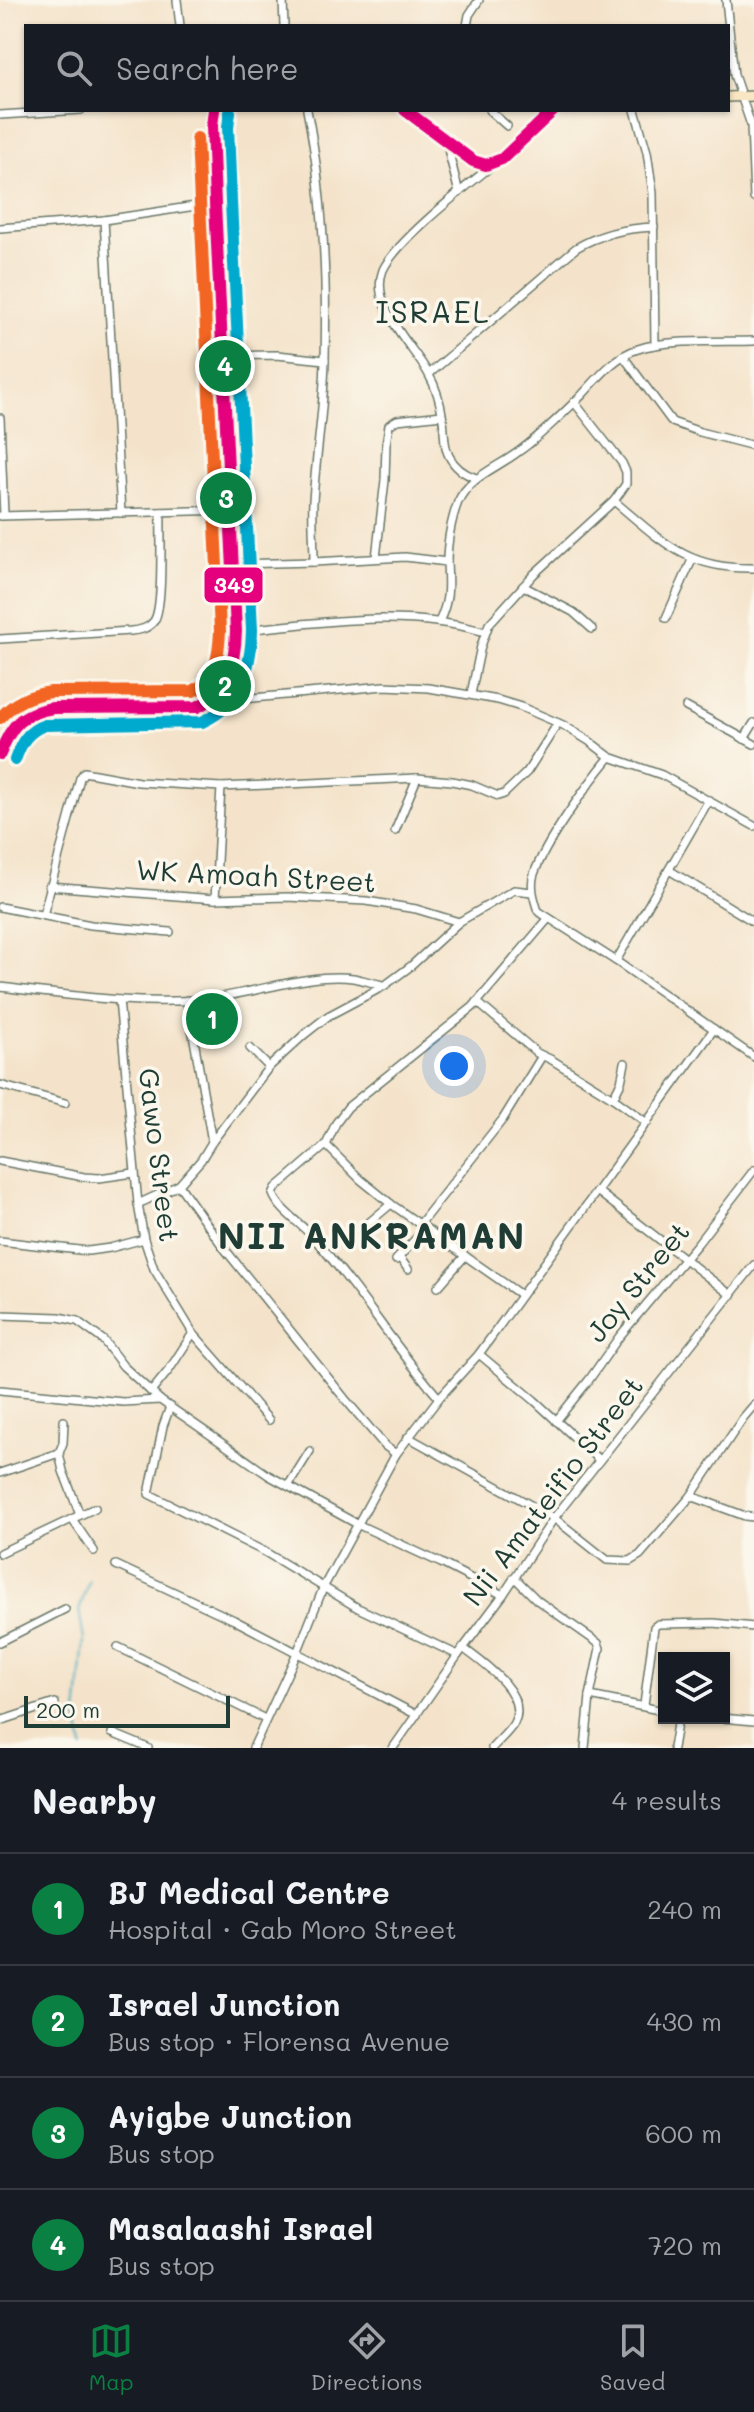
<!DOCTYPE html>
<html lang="en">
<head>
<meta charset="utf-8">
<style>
	body { margin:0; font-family:Mali,sans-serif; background:#20242c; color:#f1f3f6 }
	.controls { position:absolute; right:24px; bottom:24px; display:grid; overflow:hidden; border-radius:0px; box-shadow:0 2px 6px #0004 }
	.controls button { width:72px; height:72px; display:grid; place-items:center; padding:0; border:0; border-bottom:2px solid #363941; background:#171b24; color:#f1f3f6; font:40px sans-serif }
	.scale { position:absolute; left:24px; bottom:20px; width:206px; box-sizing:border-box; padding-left:8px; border:4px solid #1f3d34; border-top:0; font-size:22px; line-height:28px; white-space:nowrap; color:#1f3d34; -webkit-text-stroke:6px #fbf7ec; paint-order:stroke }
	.you { position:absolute; left:454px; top:1066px; width:28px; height:28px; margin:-20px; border:6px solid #fff; border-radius:50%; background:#1a73e8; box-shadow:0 0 0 12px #1a73e833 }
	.badge { display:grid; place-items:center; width:52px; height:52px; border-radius:50%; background:#0b8043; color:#fff; font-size:26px; font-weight:700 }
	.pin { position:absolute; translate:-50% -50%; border:4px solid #fff; box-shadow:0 2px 8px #0006 }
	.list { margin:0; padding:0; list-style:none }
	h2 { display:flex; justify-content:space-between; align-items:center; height:104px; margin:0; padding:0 32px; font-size:34px }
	h2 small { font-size:26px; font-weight:400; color:#9ea1a6 }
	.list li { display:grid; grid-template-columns:52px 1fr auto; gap:24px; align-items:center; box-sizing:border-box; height:112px; padding:0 32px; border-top:2px solid #363941 }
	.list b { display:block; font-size:30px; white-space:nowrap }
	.list p { margin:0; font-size:26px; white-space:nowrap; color:#9ea1a6 }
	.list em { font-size:26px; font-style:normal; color:#9ea1a6 }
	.icon { flex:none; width:44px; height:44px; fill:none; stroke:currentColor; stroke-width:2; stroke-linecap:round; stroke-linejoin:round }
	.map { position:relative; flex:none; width:754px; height:1748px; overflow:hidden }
	.search { position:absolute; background:#171b24; box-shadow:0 2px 6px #0004; left:24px; right:24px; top:24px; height:88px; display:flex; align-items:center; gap:20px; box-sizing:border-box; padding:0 28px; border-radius:0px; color:#9ea1a6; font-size:30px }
	.sheet { height:552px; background:#171b24 }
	nav { display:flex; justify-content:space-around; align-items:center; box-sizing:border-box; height:112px; border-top:2px solid #363941; background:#171b24; font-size:22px; color:#9ea1a6 }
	nav a { display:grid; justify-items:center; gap:4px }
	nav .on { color:#0b8043 }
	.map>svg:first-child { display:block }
</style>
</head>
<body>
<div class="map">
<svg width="754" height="1748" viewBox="0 0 754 1748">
	<rect width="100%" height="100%" fill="#fbf7ec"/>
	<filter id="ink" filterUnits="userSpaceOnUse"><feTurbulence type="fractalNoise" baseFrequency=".0125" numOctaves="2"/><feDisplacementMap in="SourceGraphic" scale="16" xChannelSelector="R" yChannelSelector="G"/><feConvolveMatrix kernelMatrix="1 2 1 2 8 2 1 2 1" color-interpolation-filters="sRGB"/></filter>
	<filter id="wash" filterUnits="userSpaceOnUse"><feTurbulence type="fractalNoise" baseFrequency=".006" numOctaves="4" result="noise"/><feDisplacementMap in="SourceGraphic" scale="32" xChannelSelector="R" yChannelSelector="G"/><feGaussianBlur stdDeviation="1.8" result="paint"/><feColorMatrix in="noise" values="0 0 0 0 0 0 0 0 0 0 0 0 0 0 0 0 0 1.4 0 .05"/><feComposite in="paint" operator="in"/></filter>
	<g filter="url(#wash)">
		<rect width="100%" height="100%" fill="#f4e3ca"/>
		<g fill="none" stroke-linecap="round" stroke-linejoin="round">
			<polyline stroke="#3fa9bf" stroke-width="2" points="83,1748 77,1716 84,1639 79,1611 89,1580"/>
		</g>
	</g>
	<g filter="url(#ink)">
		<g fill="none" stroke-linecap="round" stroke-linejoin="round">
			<defs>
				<g id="street">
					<polyline points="177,0 180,26"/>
					<polyline points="283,0 284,26"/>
					<polyline points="726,0 734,75 751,125 754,198"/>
					<polyline points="467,26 469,15 479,0"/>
					<path d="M307 110C323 189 327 279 325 360 324 408 316 454 313 501 312 521 314 542 314 562"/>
					<polyline points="489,110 507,126"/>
					<polyline points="635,110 647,152 653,193 655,345"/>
					<polyline points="0,115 81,110"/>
					<polyline points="446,141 459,193"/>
					<polyline points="104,220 121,513"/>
					<polyline points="0,228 104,220 215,203"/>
					<polyline points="222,356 277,355 325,360"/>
					<polyline points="623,356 672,422 700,432 754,446"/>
					<path d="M429 374 576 248C600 234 625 228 654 227"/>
					<polyline points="0,418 4,515"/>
					<path d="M476 478C464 474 455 468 449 456 443 445 445 432 443 420 441 404 436 387 428 373 412 345 369 305 383 270 396 241 467 186 494 164"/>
					<path d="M614 501C662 541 687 570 754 568"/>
					<polyline points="0,516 230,510"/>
					<polyline points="376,558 385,480 386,444 389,425 397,420 442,415"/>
					<polyline points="233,564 314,562 405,557 447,562"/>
					<polyline points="523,586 573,612 592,629"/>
					<polyline points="666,618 692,560"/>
					<path d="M439 622C450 598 448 587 447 562 447 544 451 520 458 502 469 477 497 468 518 452 541 436 562 414 582 395 598 378 615 356 638 349 667 339 722 342 754 341"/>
					<path d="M236 631C317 623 405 608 485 632"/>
					<path d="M0 639 131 631C140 630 148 629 154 621 164 607 160 533 161 512"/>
					<polyline points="471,694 481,646 489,624 534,574 614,501 626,484 626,472 622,463 574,402"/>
					<polyline points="209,702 384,686 429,688 498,700 521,707 563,725 589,741 610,757 662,775 754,826"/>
					<polyline points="686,707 754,744"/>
					<polyline points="0,712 31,712"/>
					<polyline points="744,739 754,723"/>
					<path d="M610 757C587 785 546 841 534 874 530 886 534 899 538 911L616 961 754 1057"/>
					<polyline points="395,831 417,778"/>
					<polyline points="669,870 754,922"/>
					<polyline points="49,886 215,899 287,897 366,901 416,909 459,922"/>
					<polyline points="215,899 221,787"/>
					<polyline points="0,907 91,925 170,932"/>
					<polyline points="43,915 80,778 84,772 139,782 221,787 417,778 452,781 472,785 498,796 504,794 527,772 558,723"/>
					<polyline points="616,961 709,800"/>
					<path d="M0 987C68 995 139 1006 208 999 251 994 310 972 353 978 363 980 373 983 383 985"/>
					<polyline points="119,1000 138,1204 144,1239 154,1269 193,1333 269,1420"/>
					<polyline points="187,1000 212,1142"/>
					<polyline points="477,1002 537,1053 552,1060 613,1098 647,1123"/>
					<polyline points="250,1048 269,1067"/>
					<polyline points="0,1085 65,1103"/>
					<polyline points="613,1098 621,1082 625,1063"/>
					<polyline points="326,1145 360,1179 391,1204 521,1295"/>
					<polyline points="0,1161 84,1177 99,1178 134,1173"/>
					<polyline points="179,1185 224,1248 345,1399 385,1446 396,1454"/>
					<polyline points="597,1191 731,1295"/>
					<polyline points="138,1204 179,1185 201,1160 212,1142 269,1067 305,1034 328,1016 384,986 411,966 459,922 514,890 532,892"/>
					<polyline points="420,1224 503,1119 542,1056"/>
					<polyline points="359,1231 391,1204"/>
					<polyline points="0,1241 88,1251 110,1248 144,1239"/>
					<polyline points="399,1257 408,1269"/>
					<polyline points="396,1260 426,1228"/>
					<polyline points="438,1287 465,1256"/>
					<polyline points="0,1315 59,1317 77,1321 103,1340 123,1366 160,1400 123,1402 0,1390"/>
					<polyline points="479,1354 534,1400 599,1460"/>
					<polyline points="151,1392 169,1370 193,1333"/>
					<path d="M439 1398C393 1346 358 1286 311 1235 299 1222 279 1210 273 1194L276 1188 326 1145 336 1123 348 1107 473 1007 548 919"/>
					<polyline points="160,1400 268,1475 359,1525 441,1563 503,1595"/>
					<polyline points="170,1407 163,1426 149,1494 265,1552 358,1608 458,1655"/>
					<polyline points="556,1421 589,1380 619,1337 698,1243 754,1170"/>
					<polyline points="408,1437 554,1518 607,1560 630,1561 640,1555 691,1496 743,1418 754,1405"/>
					<polyline points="59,1453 63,1471 80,1515"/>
					<polyline points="0,1473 59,1453 63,1443 64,1421"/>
					<polyline points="288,1486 310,1451"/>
					<polyline points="691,1496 745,1516 754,1517"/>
					<polyline points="72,1519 94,1551"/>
					<polyline points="0,1553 95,1508"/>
					<polyline points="116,1565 234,1620 417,1715"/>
					<polyline points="514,1577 537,1600 598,1643 600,1648 590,1696 585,1748"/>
					<polyline points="0,1642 65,1609"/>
					<polyline points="118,1647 265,1719"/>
					<path d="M463 1648C483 1663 529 1694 514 1723 509 1732 499 1740 492 1748"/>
					<polyline points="590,1696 664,1711"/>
					<polyline points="644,1705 654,1627 658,1624 714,1623 754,1627"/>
					<polyline points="722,1718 754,1721"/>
					<polyline points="0,1721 55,1703"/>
					<polyline points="112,1733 148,1748"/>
					<polyline points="253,1748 297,1653 324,1586 396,1454 439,1398 479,1354 714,1029"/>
					<polyline points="393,1748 458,1655 503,1595 554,1518 754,1265"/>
					<polyline points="673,1748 678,1718"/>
				</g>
				<g id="secondary">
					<polyline points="728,97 754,96"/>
					<polyline points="405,110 473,161 486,165 502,159 554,110"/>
					<path d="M0 754C10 725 21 711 53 708L197 707C228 697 236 660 236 631L215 203 212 126 214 110"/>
				</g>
			</defs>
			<use href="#street" stroke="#6a7768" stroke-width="10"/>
			<use href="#secondary" stroke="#6a7768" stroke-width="12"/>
			<use href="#street" stroke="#fff" stroke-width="7"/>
			<use href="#secondary" stroke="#f9e7c3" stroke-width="9"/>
			<defs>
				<g id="bus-1">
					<polyline points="405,110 473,161 486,165 502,159 554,110"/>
					<path d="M0 754C11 725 21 713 53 708L197 707C228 693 235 663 236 631L215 203 212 126 214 110"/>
				</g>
				<path id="bus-2" d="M15 760C21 743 27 731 45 725L202 722C240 705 251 670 252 630L231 202 228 127 230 112"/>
				<path id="bus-3" d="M0 718C14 702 30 695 51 692L193 691C216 680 219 654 220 631L197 138"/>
			</defs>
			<use href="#bus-1" stroke="#fbf7ec" stroke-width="18"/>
			<use href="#bus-2" stroke="#fbf7ec" stroke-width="18"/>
			<use href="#bus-3" stroke="#fbf7ec" stroke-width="18"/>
			<use href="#bus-1" stroke="#e5007d" stroke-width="12"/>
			<use href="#bus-2" stroke="#00a9ce" stroke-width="12"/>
			<use href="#bus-3" stroke="#f26522" stroke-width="12"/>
		</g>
	</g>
	<g text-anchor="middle" stroke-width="7" stroke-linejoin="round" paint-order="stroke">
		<g font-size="28" fill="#1f3d34" stroke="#fbf7ec">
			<text transform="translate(256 876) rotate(3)" y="10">WK Amoah Street</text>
			<text transform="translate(159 1155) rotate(83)" y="10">Gawo Street</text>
			<text transform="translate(638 1282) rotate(-51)" y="10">Joy Street</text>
			<text transform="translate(553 1491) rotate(-53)" y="10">Nii Amateifio Street</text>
		</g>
		<g font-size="30" letter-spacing="2" fill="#1f3d34" stroke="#fbf7ec">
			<text x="433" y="323">ISRAEL</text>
		</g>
		<g font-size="36" font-weight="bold" letter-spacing="2" fill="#1f3d34" stroke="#fbf7ec">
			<text x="372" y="1249">NII ANKRAMAN</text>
		</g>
	</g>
	<rect stroke="#fbf7ec" stroke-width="3" x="203" y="566" width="61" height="38" rx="8" fill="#e5007d"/>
	<g font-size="22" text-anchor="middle" font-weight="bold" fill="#fff">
		<text x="234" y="593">349</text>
	</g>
</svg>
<div class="controls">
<button><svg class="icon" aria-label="layers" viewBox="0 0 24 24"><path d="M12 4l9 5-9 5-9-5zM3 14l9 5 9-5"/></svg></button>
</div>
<div class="scale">200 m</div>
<div class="you"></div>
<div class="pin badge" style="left:212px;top:1019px">1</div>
<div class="pin badge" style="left:225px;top:686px">2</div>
<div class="pin badge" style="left:226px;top:498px">3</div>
<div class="pin badge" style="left:225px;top:366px">4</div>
<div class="search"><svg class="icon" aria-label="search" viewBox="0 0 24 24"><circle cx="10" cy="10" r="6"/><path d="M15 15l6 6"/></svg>Search here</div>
</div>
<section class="sheet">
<h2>Nearby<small>4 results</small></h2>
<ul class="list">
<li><span class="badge">1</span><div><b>BJ Medical Centre</b><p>Hospital · Gab Moro Street</p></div><em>240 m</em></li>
<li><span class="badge">2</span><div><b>Israel Junction</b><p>Bus stop · Florensa Avenue</p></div><em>430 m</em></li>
<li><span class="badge">3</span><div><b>Ayigbe Junction</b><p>Bus stop</p></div><em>600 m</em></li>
<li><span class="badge">4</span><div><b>Masalaashi Israel</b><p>Bus stop</p></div><em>720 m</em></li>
</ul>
</section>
<nav>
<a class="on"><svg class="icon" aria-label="map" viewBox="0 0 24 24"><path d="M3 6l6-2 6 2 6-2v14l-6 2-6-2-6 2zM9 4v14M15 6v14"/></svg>Map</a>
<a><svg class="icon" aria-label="directions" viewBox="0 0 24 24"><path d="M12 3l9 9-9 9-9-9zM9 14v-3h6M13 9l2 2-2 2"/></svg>Directions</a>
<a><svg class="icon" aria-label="saved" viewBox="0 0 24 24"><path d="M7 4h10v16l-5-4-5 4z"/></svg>Saved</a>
</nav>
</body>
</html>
